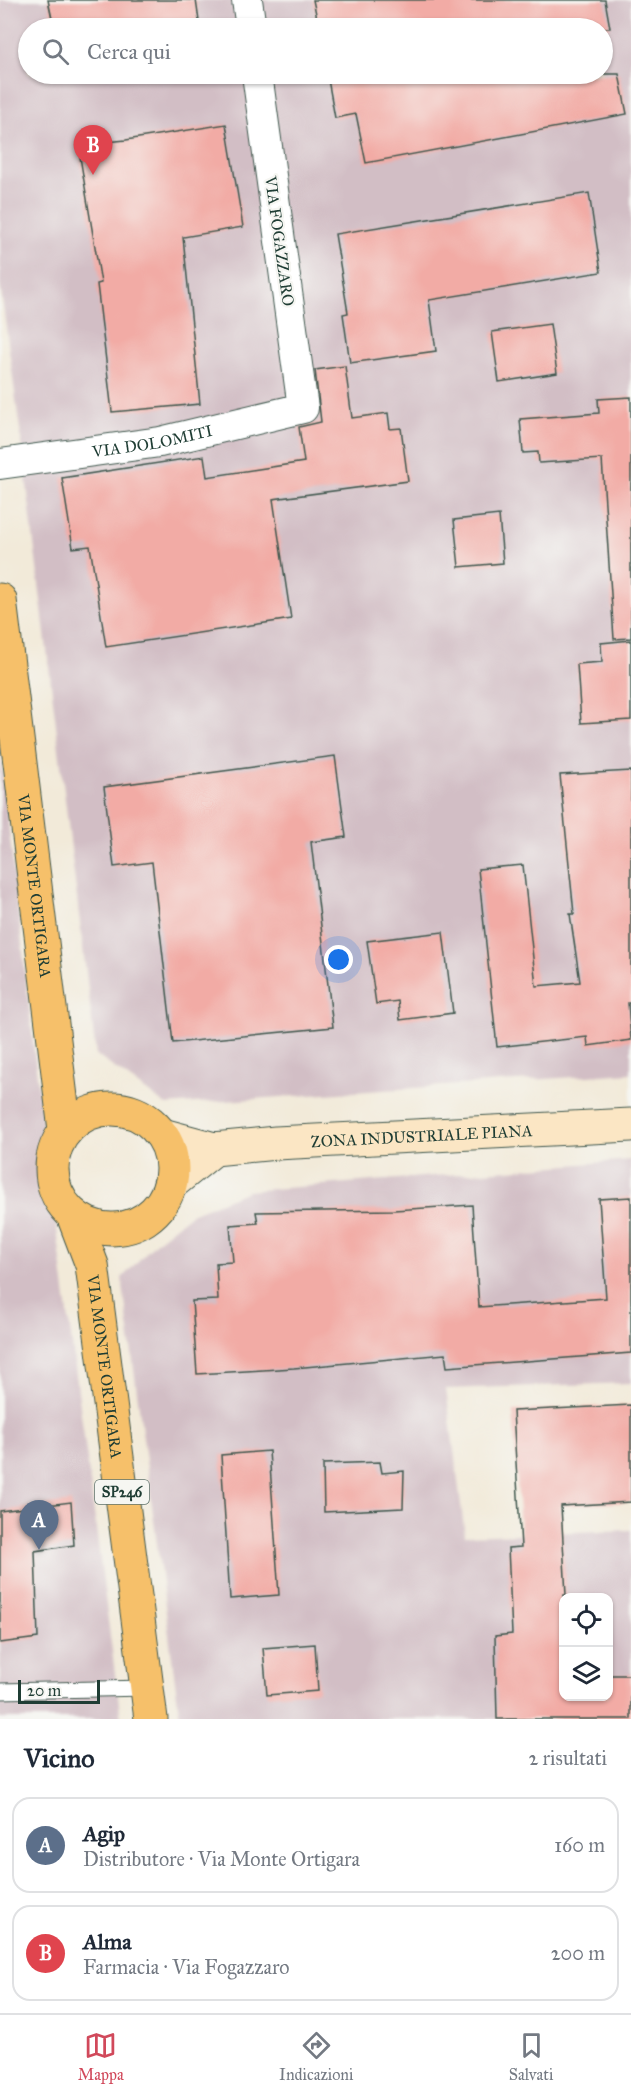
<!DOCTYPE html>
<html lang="it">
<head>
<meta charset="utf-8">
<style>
	body { margin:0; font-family:"IM FELL Great Primer",serif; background:#f2f2f3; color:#1f2937 }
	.controls { position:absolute; right:18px; bottom:18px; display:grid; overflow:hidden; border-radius:12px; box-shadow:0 2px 4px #0004 }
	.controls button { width:54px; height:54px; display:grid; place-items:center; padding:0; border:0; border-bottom:2px solid #e0e1e3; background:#fff; color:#1f2937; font:30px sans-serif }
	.scale { position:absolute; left:18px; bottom:15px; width:82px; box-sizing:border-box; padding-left:6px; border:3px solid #1f3d34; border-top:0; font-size:16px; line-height:21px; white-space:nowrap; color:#1f3d34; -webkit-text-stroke:4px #f6f6f2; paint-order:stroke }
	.you { position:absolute; left:339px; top:960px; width:21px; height:21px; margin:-15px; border:4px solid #fff; border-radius:50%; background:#1a73e8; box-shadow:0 0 0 9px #1a73e833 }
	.badge { display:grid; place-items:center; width:39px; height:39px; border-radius:50%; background:#d1495b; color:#fff; font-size:20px; font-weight:700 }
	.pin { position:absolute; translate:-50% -50px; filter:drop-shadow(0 2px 3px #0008) }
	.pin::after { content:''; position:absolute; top:32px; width:21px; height:18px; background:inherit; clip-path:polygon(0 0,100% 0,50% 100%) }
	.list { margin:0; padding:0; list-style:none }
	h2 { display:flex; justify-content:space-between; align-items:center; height:78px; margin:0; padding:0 24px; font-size:26px }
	h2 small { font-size:20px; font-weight:400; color:#747a83 }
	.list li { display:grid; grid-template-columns:39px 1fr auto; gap:18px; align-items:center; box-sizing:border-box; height:96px; margin:0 12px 12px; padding:0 12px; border:2px solid #e0e1e3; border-radius:18px }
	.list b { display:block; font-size:22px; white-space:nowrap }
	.list p { margin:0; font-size:20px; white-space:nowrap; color:#747a83 }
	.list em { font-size:20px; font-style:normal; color:#747a83 }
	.icon { flex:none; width:33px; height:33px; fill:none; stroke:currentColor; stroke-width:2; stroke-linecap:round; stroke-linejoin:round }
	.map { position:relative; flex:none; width:631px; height:1719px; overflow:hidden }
	.search { position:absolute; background:#fff; box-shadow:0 2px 4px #0004; left:18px; right:18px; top:18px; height:66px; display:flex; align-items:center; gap:15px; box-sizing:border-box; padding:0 21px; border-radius:33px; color:#747a83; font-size:22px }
	.sheet { height:294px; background:#fff }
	nav { display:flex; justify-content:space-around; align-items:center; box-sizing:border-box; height:84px; border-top:2px solid #e0e1e3; background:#fff; font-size:16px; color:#747a83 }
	nav a { display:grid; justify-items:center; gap:3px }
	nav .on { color:#d1495b }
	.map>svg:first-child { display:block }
</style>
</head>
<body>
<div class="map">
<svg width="631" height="1719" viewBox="0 0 631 1719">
	<rect width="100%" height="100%" fill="#f6f6f2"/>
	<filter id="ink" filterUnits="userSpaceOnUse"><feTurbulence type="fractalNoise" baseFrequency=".0167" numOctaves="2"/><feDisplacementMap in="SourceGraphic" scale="12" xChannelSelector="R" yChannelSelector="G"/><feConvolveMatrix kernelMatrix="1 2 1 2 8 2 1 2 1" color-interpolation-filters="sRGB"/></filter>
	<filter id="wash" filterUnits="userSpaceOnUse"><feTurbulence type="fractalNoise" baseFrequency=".008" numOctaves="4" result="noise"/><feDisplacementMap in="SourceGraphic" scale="24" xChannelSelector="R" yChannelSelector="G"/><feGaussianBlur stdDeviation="1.35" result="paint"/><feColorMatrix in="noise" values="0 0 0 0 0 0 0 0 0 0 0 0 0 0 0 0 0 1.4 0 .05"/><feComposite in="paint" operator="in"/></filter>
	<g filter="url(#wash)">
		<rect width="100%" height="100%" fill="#f2ead9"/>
		<g fill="#d2bec5" fill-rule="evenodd">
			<path d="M0 0H631V1073L166 1105 96 1055 22 444 0 284ZM28 28H602V74H28Z"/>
			<polygon points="0,751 37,1077 121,1719 0,1719"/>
			<path d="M631 1160V1383L446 1389 465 1536 631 1530V1719H180L122 1278 156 1242 191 1214 248 1191ZM564 1598H608V1696H564Z"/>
		</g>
		<g id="blocks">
			<g fill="#f2aba5">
				<polygon points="48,0 196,0 200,28 54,28"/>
				<polygon points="313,0 605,0 610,28 319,28"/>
				<polygon points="327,74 619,74 627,114 366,163 356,114 335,118"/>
				<polygon points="226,124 243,227 183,237 200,404 112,412 97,284 101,283 78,145 126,140"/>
				<polygon points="589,193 601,272 429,300 436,351 350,363 343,314 348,313 335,234"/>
				<polygon points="550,324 557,373 499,382 492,332"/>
				<polygon points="345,366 352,418 388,413 390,429 401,428 408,481 273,499 291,619 106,647 90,546 73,548 62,478 204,456 207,477 304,462 299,427 321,422 315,370"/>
				<polygon points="631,397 631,638 614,639 602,459 539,463 538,452 523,453 520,419 599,413 598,399"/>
				<polygon points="499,515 503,563 459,567 454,520"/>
				<polygon points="631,640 631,720 581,723 577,664 602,662 601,643"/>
				<polygon points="335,756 346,837 311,842 333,1027 173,1043 152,862 114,867 104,787"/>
				<polygon points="631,771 631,1003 628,1003 631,1040 588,1046 587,1037 497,1047 478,869 523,865 536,986 580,982 570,914 574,914 560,775"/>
				<polygon points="443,932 453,1013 400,1020 398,1001 376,1004 367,941"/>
				<polygon points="631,1197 631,1353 447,1367 445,1354 294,1368 197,1374 192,1301 218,1300 216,1263 233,1262 230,1225 258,1223 256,1212 394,1210 472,1205 479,1307 606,1298 599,1199"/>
				<polygon points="631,1405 631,1502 561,1506 566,1595 564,1595 564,1696 609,1696 609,1675 631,1675 631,1719 497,1719 495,1636 512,1634 508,1548 521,1547 513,1411"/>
				<polygon points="269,1451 279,1595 230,1599 221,1455"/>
				<polygon points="380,1462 382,1473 404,1471 403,1508 324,1512 323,1464"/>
				<polygon points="71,1502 74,1545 35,1551 38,1638 0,1643 0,1511"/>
				<polygon points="315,1644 318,1691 267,1695 263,1648"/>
			</g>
		</g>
	</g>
	<g filter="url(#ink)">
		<use href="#blocks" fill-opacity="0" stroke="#3f574d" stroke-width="1.5"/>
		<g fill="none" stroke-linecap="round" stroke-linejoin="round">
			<defs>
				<polyline id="lane" points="0,1691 147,1688"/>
				<g id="street">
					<polyline points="247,0 251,28"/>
					<path id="s1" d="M0 464 160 442 303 408 257 74"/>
				</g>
				<g id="secondary">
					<path id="s2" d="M162 1135 214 1149 276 1143 631 1125"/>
					<polyline points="172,1183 214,1149"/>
				</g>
				<g id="primary">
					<path id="s3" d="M0 600 65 1130"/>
					<circle cx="112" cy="1169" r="60"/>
					<path id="s4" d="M73 1215 92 1265 151 1719"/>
				</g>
			</defs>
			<use href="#lane" stroke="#3f574d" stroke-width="17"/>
			<use href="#street" stroke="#3f574d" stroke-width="32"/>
			<use href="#secondary" stroke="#3f574d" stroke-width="35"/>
			<use href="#primary" stroke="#3f574d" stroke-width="35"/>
			<use href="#lane" stroke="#fff" stroke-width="15"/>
			<use href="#street" stroke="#fff" stroke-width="30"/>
			<use href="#secondary" stroke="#fbe6c4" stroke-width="33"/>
			<use href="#primary" stroke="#f6c06b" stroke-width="33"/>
		</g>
	</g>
	<g text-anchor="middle" stroke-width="4.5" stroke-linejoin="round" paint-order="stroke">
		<rect fill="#f6f6f2" stroke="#60746d" stroke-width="1.5" x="95" y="1480" width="54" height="24" rx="4.5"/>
		<g font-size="15" font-weight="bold" fill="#1f3d34">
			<text x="122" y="1497">SP246</text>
		</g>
		<g font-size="16" fill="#1f3d34" stroke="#f6f6f2">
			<text transform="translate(280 241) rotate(82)" y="6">VIA FOGAZZARO</text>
			<text dy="6" stroke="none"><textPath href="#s1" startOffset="154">VIA DOLOMITI</textPath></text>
			<text dy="6" stroke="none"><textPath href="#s3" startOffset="288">VIA MONTE ORTIGARA</textPath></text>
			<text dy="6" stroke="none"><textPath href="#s2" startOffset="262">ZONA INDUSTRIALE PIANA</textPath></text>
			<text dy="6" stroke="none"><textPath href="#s4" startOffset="156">VIA MONTE ORTIGARA</textPath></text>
		</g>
	</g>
</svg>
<div class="controls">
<button><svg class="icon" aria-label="locate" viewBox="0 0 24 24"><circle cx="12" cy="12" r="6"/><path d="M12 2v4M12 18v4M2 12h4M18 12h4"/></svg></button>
<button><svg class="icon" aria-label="layers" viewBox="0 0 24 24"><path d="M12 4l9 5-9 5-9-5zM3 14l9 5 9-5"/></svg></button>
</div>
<div class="scale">20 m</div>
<div class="you"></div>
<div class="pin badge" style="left:39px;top:1550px;background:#5c6f8a">A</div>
<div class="pin badge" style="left:93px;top:175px;background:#e0444e">B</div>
<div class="search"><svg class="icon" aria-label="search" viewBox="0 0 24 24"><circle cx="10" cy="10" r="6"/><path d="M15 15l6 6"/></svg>Cerca qui</div>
</div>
<section class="sheet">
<h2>Vicino<small>2 risultati</small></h2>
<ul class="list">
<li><span class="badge" style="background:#5c6f8a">A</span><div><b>Agip</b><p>Distributore · Via Monte Ortigara</p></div><em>160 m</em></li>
<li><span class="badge" style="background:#e0444e">B</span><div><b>Alma</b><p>Farmacia · Via Fogazzaro</p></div><em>200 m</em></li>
</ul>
</section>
<nav>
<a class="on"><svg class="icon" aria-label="map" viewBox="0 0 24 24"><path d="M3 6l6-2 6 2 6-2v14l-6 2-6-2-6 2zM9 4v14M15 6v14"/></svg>Mappa</a>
<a><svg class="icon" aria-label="directions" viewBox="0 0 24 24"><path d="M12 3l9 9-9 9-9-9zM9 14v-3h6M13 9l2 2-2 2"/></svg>Indicazioni</a>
<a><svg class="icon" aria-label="saved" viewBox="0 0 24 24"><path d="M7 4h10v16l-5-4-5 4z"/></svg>Salvati</a>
</nav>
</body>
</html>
